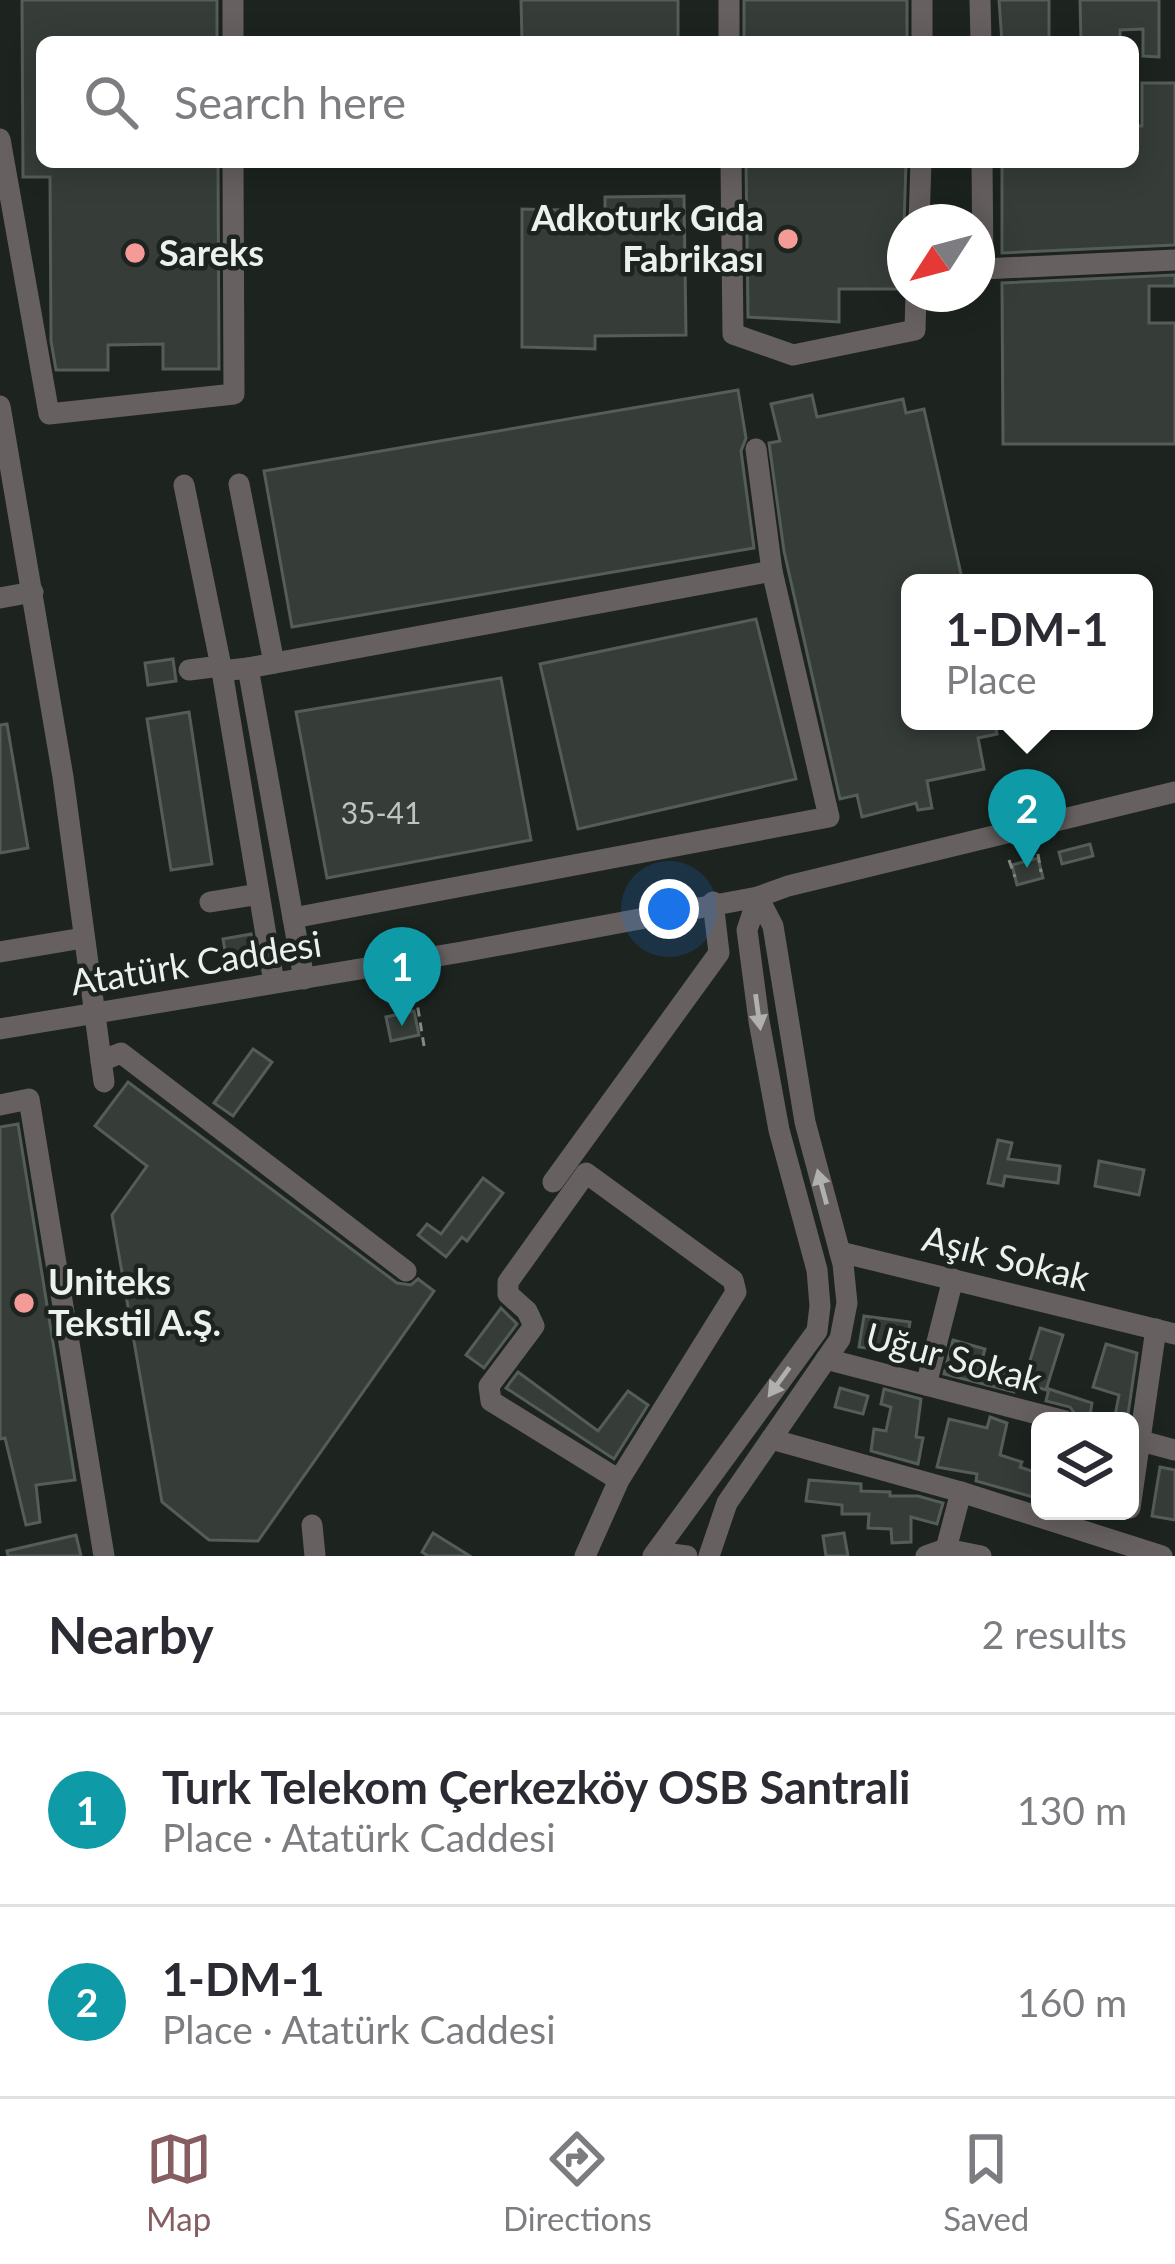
<!DOCTYPE html>
<html lang="en">
<head>
<meta charset="utf-8">
<style>
	body { margin:0; font-family:Lato,sans-serif; background:#f7f7f7; color:#2b2b33 }
	.controls { position:absolute; right:36px; bottom:36px; display:grid; overflow:hidden; border-radius:18px; box-shadow:0 6px 30px #0003 }
	.controls button { width:108px; height:108px; display:grid; place-items:center; padding:0; border:0; border-bottom:3px solid #e1e1e2; background:#fff; color:#2b2b33; font:60px sans-serif }
	.compass { position:absolute; left:887px; top:204px; width:108px; height:108px; border-radius:50%; background:#fff; box-shadow:0 6px 30px #0003; rotate:234deg }
	.you { position:absolute; left:669px; top:909px; width:42px; height:42px; margin:-30px; border:9px solid #fff; border-radius:50%; background:#1a73e8; box-shadow:0 0 0 18px #1a73e833 }
	.badge { display:grid; place-items:center; width:78px; height:78px; border-radius:50%; background:#865d60; color:#fff; font-size:39px; font-weight:700 }
	.pin { position:absolute; translate:-50% -99px; filter:drop-shadow(0 3px 6px #0008) }
	.pin::after { content:''; position:absolute; top:63px; width:42px; height:36px; background:inherit; clip-path:polygon(0 0,100% 0,50% 100%) }
	.popup { position:absolute; left:901px; top:574px; width:252px; height:156px; box-sizing:border-box; display:grid; place-content:center; border-radius:18px; background:#fff; filter:drop-shadow(0 3px 9px #0005); font-size:39px; white-space:nowrap; color:#7c7c81 }
	.popup b { font-size:45px; color:#2b2b33 }
	.popup::after { content:''; position:absolute; left:50%; top:100%; margin-left:-24px; border:24px solid transparent; border-top-color:#fff }
	.list { margin:0; padding:0; list-style:none }
	h2 { display:flex; justify-content:space-between; align-items:center; height:156px; margin:0; padding:0 48px; font-size:51px }
	h2 small { font-size:39px; font-weight:400; color:#7c7c81 }
	.list li { display:grid; grid-template-columns:78px 1fr auto; gap:36px; align-items:center; box-sizing:border-box; height:192px; padding:0 48px; border-top:3px solid #e1e1e2 }
	.list b { display:block; font-size:45px; white-space:nowrap }
	.list p { margin:0; font-size:39px; white-space:nowrap; color:#7c7c81 }
	.list em { font-size:39px; font-style:normal; color:#7c7c81 }
	.icon { flex:none; width:66px; height:66px; fill:none; stroke:currentColor; stroke-width:2; stroke-linecap:round; stroke-linejoin:round }
	.map { position:relative; flex:none; width:1175px; height:1556px; overflow:hidden }
	.search { position:absolute; background:#fff; box-shadow:0 6px 30px #0003; left:36px; right:36px; top:36px; height:132px; display:flex; align-items:center; gap:30px; box-sizing:border-box; padding:0 42px; border-radius:18px; color:#7c7c81; font-size:45px }
	.sheet { height:540px; background:#fff }
	nav { display:flex; justify-content:space-around; align-items:center; box-sizing:border-box; height:168px; border-top:3px solid #e1e1e2; background:#fff; font-size:33px; color:#7c7c81 }
	nav a { display:grid; justify-items:center; gap:6px }
	nav .on { color:#865d60 }
	.map>svg:first-child { display:block }
</style>
</head>
<body>
<div class="map">
<svg width="1175" height="1556" viewBox="0 0 1175 1556">
	<rect width="100%" height="100%" fill="#1d241f"/>
	<g fill="#363d38" stroke="#545d57" stroke-width="3">
		<polygon points="22,0 217,0 217,42 42,42 42,162 218,162 219,369 163,369 163,344 108,345 108,370 56,370 51,341 50,177 23,177"/>
		<polygon points="521,0 678,0 678,42 522,42"/>
		<rect x="744" y="0" width="163" height="42"/>
		<polygon points="999,0 1049,0 1049,42 1002,42"/>
		<polygon points="1080,0 1159,0 1159,57 1143,56 1143,29 1120,30 1120,42 1081,42"/>
		<polygon points="1142,83 1175,83 1175,245 1002,253 1002,162 1133,162 1133,126 1142,126"/>
		<polygon points="746,162 906,162 902,289 839,289 839,322 748,317"/>
		<polygon points="684,196 686,335 595,336 595,349 522,347 522,209 605,211 605,197"/>
		<polygon points="1175,275 1175,286 1149,286 1149,323 1175,323 1175,444 1003,444 1002,283"/>
		<polygon points="738,390 746,438 741,451 754,548 292,627 264,471"/>
		<polygon points="812,395 817,417 903,399 906,413 924,409 963,583 910,583 910,721 994,721 997,734 978,738 984,769 927,781 932,808 918,810 916,803 862,817 857,795 840,799 784,551 769,443 780,441 771,404"/>
		<polygon points="756,619 796,779 578,829 540,664"/>
		<polygon points="173,659 176,681 148,685 145,663"/>
		<polygon points="501,678 531,840 327,878 296,712"/>
		<polygon points="189,712 212,864 171,870 147,719"/>
		<polygon points="7,724 28,848 0,853 0,725"/>
		<polygon points="1090,844 1093,856 1062,864 1059,852"/>
		<polygon points="1038,858 1043,878 1017,885 1012,865"/>
		<polygon points="251,934 253,951 226,956 223,939"/>
		<polygon points="414,1011 419,1035 391,1041 386,1017"/>
		<polygon points="253,1049 272,1062 233,1116 214,1103"/>
		<polygon points="128,1082 397,1283 411,1285 418,1279 434,1291 258,1541 209,1540 162,1502 112,1215 147,1166 95,1126"/>
		<polygon points="18,1124 75,1480 36,1485 40,1522 26,1525 5,1438 0,1439 0,1127"/>
		<polygon points="998,1140 1012,1143 1008,1159 1060,1166 1058,1183 1005,1176 1003,1186 988,1183"/>
		<polygon points="1099,1161 1144,1170 1139,1195 1095,1186"/>
		<polygon points="483,1178 503,1193 467,1241 462,1237 446,1257 418,1235 427,1224 441,1234"/>
		<polygon points="501,1308 517,1324 484,1368 466,1355"/>
		<polygon points="864,1316 910,1322 905,1353 859,1347"/>
		<polygon points="1040,1328 1063,1335 1046,1390 1023,1383"/>
		<polygon points="953,1340 985,1349 980,1367 1018,1377 1014,1392 944,1374"/>
		<polygon points="1106,1344 1137,1353 1127,1421 1114,1421 1119,1395 1093,1387"/>
		<polygon points="518,1372 598,1431 628,1391 648,1405 614,1459 506,1388"/>
		<polygon points="840,1388 868,1396 863,1414 835,1407"/>
		<polygon points="884,1389 921,1399 916,1437 923,1438 918,1464 871,1451 874,1429 886,1431 891,1407 881,1404"/>
		<polygon points="1049,1389 1092,1403 1089,1421 1080,1421 1070,1407 1046,1401"/>
		<polygon points="990,1417 1007,1423 1000,1455 1022,1462 1020,1467 1040,1474 1040,1499 976,1481 977,1474 937,1467 949,1419 987,1428"/>
		<polygon points="1160,1467 1175,1470 1175,1520 1152,1516"/>
		<polygon points="809,1480 861,1484 861,1491 890,1492 890,1496 918,1496 943,1503 937,1524 911,1517 911,1542 892,1543 891,1529 868,1528 869,1514 842,1514 842,1505 806,1501"/>
		<polygon points="433,1533 470,1556 428,1556 422,1552"/>
		<polygon points="844,1533 848,1556 826,1556 823,1536"/>
		<polygon points="76,1535 81,1556 8,1556 7,1551"/>
	</g>
	<g fill="none" stroke-linecap="round" stroke-linejoin="round">
		<g stroke="#838984" stroke-width="3" stroke-dasharray="9 6" stroke-linecap="butt">
			<polyline points="1038,854 1041,872"/>
			<polyline points="1009,860 1015,877"/>
			<polyline points="413,978 425,1052"/>
		</g>
		<g stroke="#666160" stroke-width="21">
			<polyline points="233,0 233,42"/>
			<polyline points="729,0 729,42"/>
			<polyline points="922,0 922,42"/>
			<polyline points="980,0 981,42"/>
			<polyline points="0,139 49,414 234,394 233,162"/>
			<polyline points="731,162 733,334 793,355 915,330 916,294"/>
			<polyline points="982,162 983,269 1175,260"/>
			<polyline points="919,222 921,162"/>
			<polyline points="0,406 63,777 104,1082"/>
			<polyline points="239,484 274,663"/>
			<polyline points="184,485 222,671"/>
			<polyline points="0,598 33,592"/>
			<polyline points="248,668 772,571"/>
			<polyline points="189,670 221,666"/>
			<polyline points="210,902 259,894"/>
			<polyline points="293,918 829,817 772,571 756,449"/>
			<polyline points="0,952 83,938"/>
			<polyline points="274,983 222,671 248,668 304,979"/>
			<polyline points="0,1029 462,952 758,897 788,886 1175,792"/>
			<polyline points="101,1061 121,1053 406,1271"/>
			<polyline points="0,1105 29,1099 104,1556"/>
			<polyline points="553,1182 719,953 713,902"/>
			<polyline points="840,1252 1175,1334"/>
			<polyline points="826,1359 1065,1421"/>
			<polyline points="926,1385 953,1279"/>
			<polyline points="1130,1438 1175,1450"/>
			<polyline points="771,1439 961,1492 1162,1556"/>
			<polyline points="1130,1508 1156,1329"/>
			<polyline points="312,1525 315,1556"/>
			<polyline points="946,1549 961,1492"/>
			<polyline points="656,1552 687,1556"/>
			<polyline points="585,1556 619,1480 736,1292 733,1280 586,1173 508,1282 508,1294 527,1311 534,1326 489,1386 491,1401 619,1480"/>
			<polyline points="653,1556 817,1331 820,1306 817,1270 779,1130 759,1021 747,930 758,897"/>
			<polyline points="709,1556 727,1503 840,1339 847,1303 843,1264 805,1122 773,926 758,897"/>
			<polyline points="926,1556 946,1549 981,1556"/>
		</g>
	</g>
	<defs><path id="oneway-solid" d="M-6-.8H1V-3.2L6.5 0L1 3.2V.8H-6Z" transform="scale(3)"/></defs>
	<g fill="#b0b0ae">
		<use href="#oneway-solid" transform="translate(758 1012) rotate(82)"/>
		<use href="#oneway-solid" transform="translate(822 1187) rotate(-105)"/>
		<use href="#oneway-solid" transform="translate(779 1382) rotate(126)"/>
	</g>
	<g fill="#f59b97" stroke="#1d241f" stroke-width="4.5">
		<circle cx="788" cy="239" r="12"/>
		<circle cx="135" cy="253" r="12"/>
		<circle cx="24" cy="1303" r="12"/>
	</g>
	<g text-anchor="middle" stroke-width="9" stroke-linejoin="round" paint-order="stroke">
		<g font-size="30" fill="#bec4c0">
			<text x="381" y="824">35-41</text>
		</g>
		<g font-size="36" font-weight="bold" fill="#ecf1ed" stroke="#1d241f" text-anchor="start">
			<text x="764" y="231" text-anchor="end">Adkoturk Gıda<tspan x="764" dy="41">Fabrikası</tspan></text>
			<text x="159" y="266">Sareks</text>
			<text x="48" y="1295">Uniteks<tspan x="48" dy="41">Tekstil A.Ş.</tspan></text>
		</g>
		<g font-size="36" fill="#ecf1ed" stroke="#1d241f">
			<text transform="translate(196 963) rotate(-9)" y="13">Atatürk Caddesi</text>
			<text transform="translate(1006 1258) rotate(14)" y="13">Aşık Sokak</text>
			<text transform="translate(954 1358) rotate(15)" y="13">Uğur Sokak</text>
		</g>
	</g>
</svg>
<div class="controls">
<button><svg class="icon" aria-label="layers" viewBox="0 0 24 24"><path d="M12 4l9 5-9 5-9-5zM3 14l9 5 9-5"/></svg></button>
</div>
<svg class="compass" viewBox="-18 -18 36 36"><path d="M0-13l5 13h-10z" fill="#e53935"/><path d="M0 13l5-13h-10z" fill="#7c7c81"/></svg>
<div class="you"></div>
<div class="pin badge" style="left:402px;top:1026px;background:#0f9aa8">1</div>
<div class="pin badge" style="left:1027px;top:868px;background:#0f9aa8">2</div>
<div class="popup"><b>1-DM-1</b>Place</div>
<div class="search"><svg class="icon" aria-label="search" viewBox="0 0 24 24"><circle cx="10" cy="10" r="6"/><path d="M15 15l6 6"/></svg>Search here</div>
</div>
<section class="sheet">
<h2>Nearby<small>2 results</small></h2>
<ul class="list">
<li><span class="badge" style="background:#0f9aa8">1</span><div><b>Turk Telekom Çerkezköy OSB Santrali</b><p>Place · Atatürk Caddesi</p></div><em>130 m</em></li>
<li><span class="badge" style="background:#0f9aa8">2</span><div><b>1-DM-1</b><p>Place · Atatürk Caddesi</p></div><em>160 m</em></li>
</ul>
</section>
<nav>
<a class="on"><svg class="icon" aria-label="map" viewBox="0 0 24 24"><path d="M3 6l6-2 6 2 6-2v14l-6 2-6-2-6 2zM9 4v14M15 6v14"/></svg>Map</a>
<a><svg class="icon" aria-label="directions" viewBox="0 0 24 24"><path d="M12 3l9 9-9 9-9-9zM9 14v-3h6M13 9l2 2-2 2"/></svg>Directions</a>
<a><svg class="icon" aria-label="saved" viewBox="0 0 24 24"><path d="M7 4h10v16l-5-4-5 4z"/></svg>Saved</a>
</nav>
</body>
</html>
